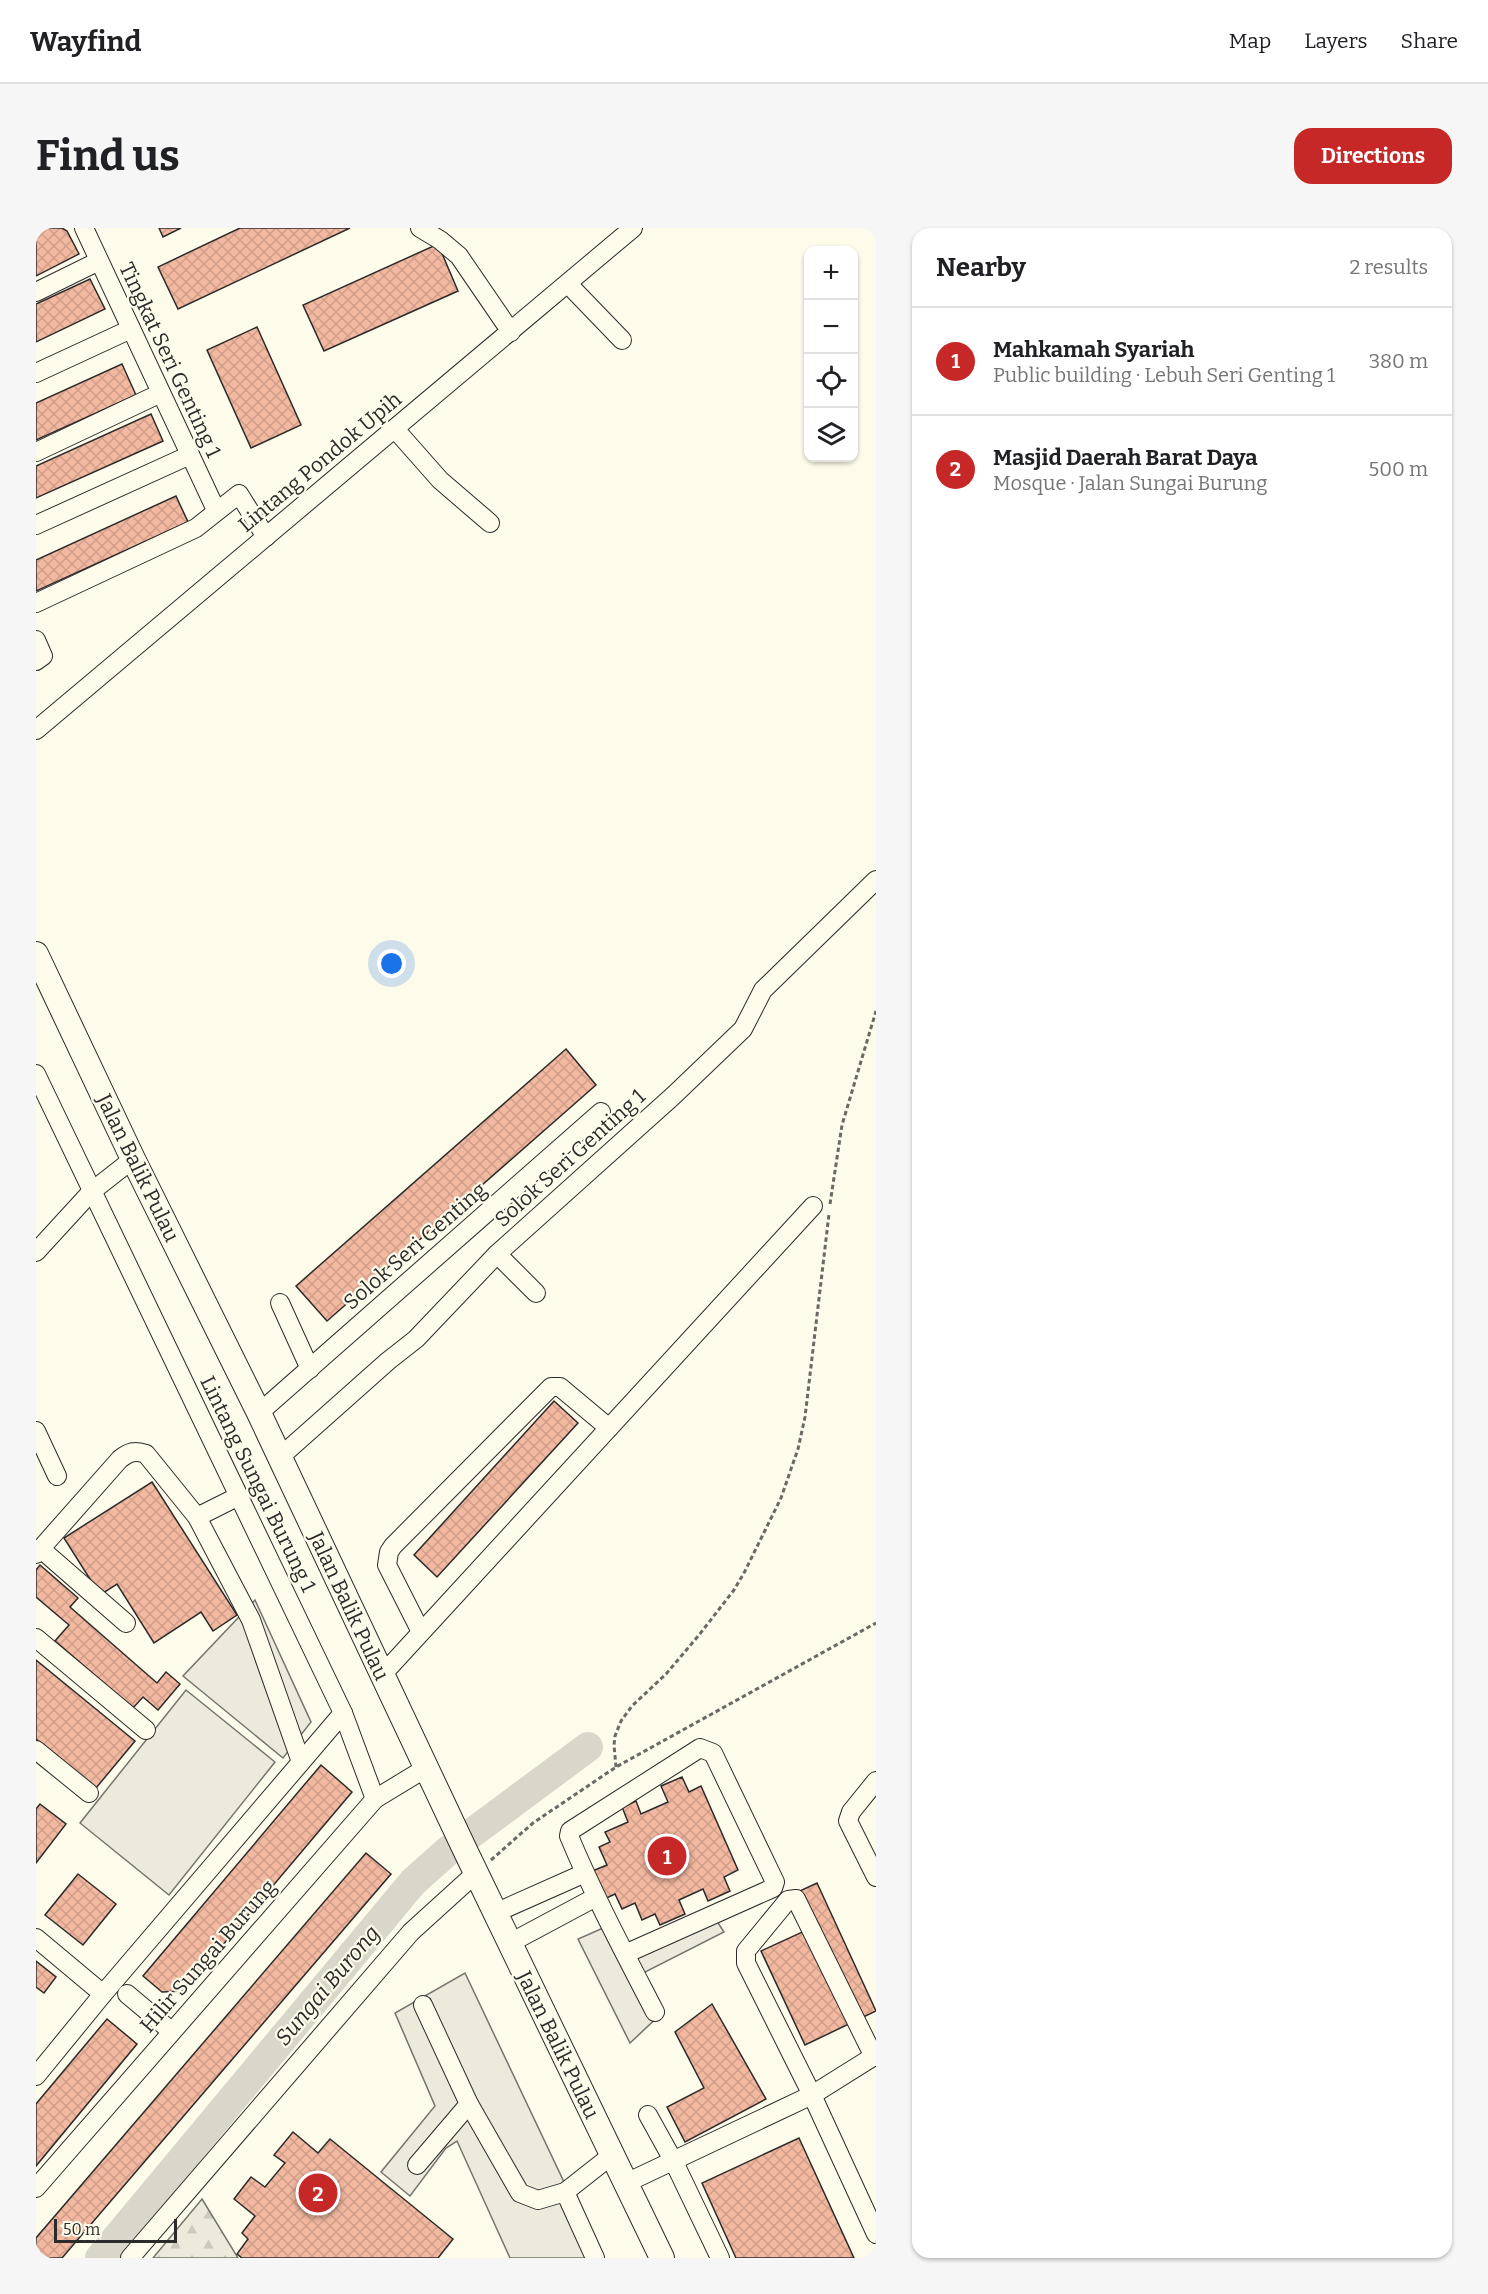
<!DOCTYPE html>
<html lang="en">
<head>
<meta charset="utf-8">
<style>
	body { margin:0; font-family:Bitter,serif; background:#f6f6f6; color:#202124 }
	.controls { position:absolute; right:18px; top:18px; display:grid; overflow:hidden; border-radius:12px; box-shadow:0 2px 4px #0004 }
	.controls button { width:54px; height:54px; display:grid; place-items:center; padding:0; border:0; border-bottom:2px solid #e0e0e0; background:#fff; color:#202124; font:30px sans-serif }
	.scale { position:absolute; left:18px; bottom:15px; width:123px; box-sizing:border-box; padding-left:6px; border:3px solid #2b2b2b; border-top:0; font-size:16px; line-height:21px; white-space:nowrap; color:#2b2b2b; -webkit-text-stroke:4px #fdfbea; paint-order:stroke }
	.you { position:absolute; left:356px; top:736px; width:21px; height:21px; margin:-15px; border:4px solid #fff; border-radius:50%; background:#1a73e8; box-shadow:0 0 0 9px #1a73e833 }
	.badge { display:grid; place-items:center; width:39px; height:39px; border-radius:50%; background:#c62828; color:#fff; font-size:20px; font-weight:700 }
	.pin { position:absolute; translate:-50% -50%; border:3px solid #fff; box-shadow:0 2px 6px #0006 }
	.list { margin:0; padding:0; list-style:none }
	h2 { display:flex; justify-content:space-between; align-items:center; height:78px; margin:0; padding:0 24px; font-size:26px }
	h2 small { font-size:20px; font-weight:400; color:#757577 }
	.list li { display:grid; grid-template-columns:39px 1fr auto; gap:18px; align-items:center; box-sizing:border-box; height:108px; padding:0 24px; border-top:2px solid #e0e0e0 }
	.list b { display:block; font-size:22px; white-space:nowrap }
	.list p { margin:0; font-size:20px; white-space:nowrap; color:#757577 }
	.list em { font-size:20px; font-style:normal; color:#757577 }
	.icon { flex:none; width:33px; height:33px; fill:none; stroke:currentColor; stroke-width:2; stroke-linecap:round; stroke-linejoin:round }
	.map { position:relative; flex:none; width:840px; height:2030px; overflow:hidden; border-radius:18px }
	header { display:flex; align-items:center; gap:36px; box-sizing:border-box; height:84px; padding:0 30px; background:#fff; border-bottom:2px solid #e0e0e0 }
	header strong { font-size:28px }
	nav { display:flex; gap:33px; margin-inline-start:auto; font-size:21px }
	.intro { display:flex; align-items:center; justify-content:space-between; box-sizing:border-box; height:144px; padding:0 36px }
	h1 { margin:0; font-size:42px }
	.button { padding:15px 27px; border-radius:18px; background:#c62828; color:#fff; font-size:21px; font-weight:700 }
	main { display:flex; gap:36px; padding:0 36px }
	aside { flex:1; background:#fff; border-radius:18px; box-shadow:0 2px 4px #0004 }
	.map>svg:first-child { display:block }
</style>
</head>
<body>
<header>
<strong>Wayfind</strong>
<nav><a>Map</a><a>Layers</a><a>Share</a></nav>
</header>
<div class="intro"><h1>Find us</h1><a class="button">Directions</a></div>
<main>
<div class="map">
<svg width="840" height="2030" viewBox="0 0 840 2030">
	<defs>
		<pattern id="forest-firs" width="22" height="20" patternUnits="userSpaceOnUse" patternTransform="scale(1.5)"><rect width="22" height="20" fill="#ecebdb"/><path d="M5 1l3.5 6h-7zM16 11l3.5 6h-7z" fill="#cbcabc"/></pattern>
		<pattern id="building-cross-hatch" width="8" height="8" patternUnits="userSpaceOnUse" patternTransform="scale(1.5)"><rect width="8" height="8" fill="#f2b8a0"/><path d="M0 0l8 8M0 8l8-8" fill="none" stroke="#d09e8a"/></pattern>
	</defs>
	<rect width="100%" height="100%" fill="#fdfbea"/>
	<polygon fill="#ecebdb" stroke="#74746e" stroke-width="1.5" points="150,1462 239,1534 133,1667 44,1595"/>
	<polygon fill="url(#forest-firs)" stroke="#74746e" stroke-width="1.5" points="166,1971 202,2030 117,2030"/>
	<g fill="#eceadb" stroke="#74746e" stroke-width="1.5">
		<polygon points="219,1372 275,1494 247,1530 147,1448"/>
		<polygon points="673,1681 688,1704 607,1745 628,1783 594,1815 542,1711 567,1700 580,1725"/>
		<polygon points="429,1745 564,2030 474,2030 421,1913 410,1920 374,1968 345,1944 399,1878 359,1785"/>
	</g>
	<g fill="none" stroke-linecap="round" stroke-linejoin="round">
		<polyline stroke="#d8d7c9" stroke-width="30" points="64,2030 377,1654 413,1622 552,1519"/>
	</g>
	<g fill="url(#building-cross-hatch)" stroke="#2b2b2b" stroke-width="1.5">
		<polygon points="2,0 26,0 31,3 43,26 0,48 0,1"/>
		<polygon points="123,0 145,0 127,9"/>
		<polygon points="204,0 314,0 142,81 122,39"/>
		<polygon points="402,16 422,63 288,123 267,77"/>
		<polygon points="54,51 69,81 0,114 0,76"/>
		<polygon points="221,99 265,197 215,220 171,122"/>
		<polygon points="86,136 100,167 0,212 0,175"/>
		<polygon points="115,186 127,213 0,270 0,238"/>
		<polygon points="140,268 152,294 0,363 0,332"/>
		<polygon points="530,821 560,857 291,1093 260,1058"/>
		<polygon points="518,1173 542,1195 401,1349 378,1327"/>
		<polygon points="116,1254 201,1387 177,1403 165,1384 118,1415 81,1356 64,1367 28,1310"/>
		<polygon points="4,1337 42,1370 34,1379 121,1455 130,1444 144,1456 122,1482 107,1469 97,1480 19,1413 33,1397 0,1369 0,1342"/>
		<polygon points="0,1432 99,1513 60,1560 0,1511"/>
		<polygon points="285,1537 316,1564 148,1763 126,1764 107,1748"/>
		<polygon points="646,1549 653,1564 665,1558 702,1642 688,1649 694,1663 672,1673 667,1661 643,1672 649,1686 624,1697 619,1686 606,1692 599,1675 586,1681 579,1666 566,1672 554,1644 571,1637 563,1619 574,1614 569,1604 592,1594 586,1579 600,1573 605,1586 632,1574 625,1558"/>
		<polygon points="4,1576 30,1596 0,1635 0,1581"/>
		<polygon points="330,1625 355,1646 26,2030 0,2030 0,2010"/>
		<polygon points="42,1646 80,1676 47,1717 9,1687"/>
		<polygon points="781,1655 840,1783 769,1817 725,1723 771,1702 755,1667"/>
		<polygon points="0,1733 20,1749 8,1765 0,1759"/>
		<polygon points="676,1776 730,1871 649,1914 631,1879 668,1860 639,1804"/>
		<polygon points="71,1791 101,1816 0,1938 0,1876"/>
		<polygon points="257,1904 282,1925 294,1911 417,2011 402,2030 206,2030 201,2026 212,2011 206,2005 219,1988 198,1971 215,1949 229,1959 249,1935 238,1927"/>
		<polygon points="763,1910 818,2030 700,2030 666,1955"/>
	</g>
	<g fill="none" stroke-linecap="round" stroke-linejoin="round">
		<defs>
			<g id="minor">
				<polyline points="48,0 180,282"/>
				<polyline points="384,0 404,12 423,28 475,104"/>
				<polyline points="532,56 586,112"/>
				<polyline points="0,64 63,33"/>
				<polyline points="0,145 95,101"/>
				<polyline points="359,201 404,252 454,295"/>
				<polyline points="0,224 125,165"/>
				<polyline points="0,297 154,227"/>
				<polyline points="0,375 160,300 203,266 230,309"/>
				<polyline points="0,412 7,428 0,433"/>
				<polyline points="0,502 597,0"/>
				<polyline points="0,846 307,1485 339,1571"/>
				<polyline points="0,1024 55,964 97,931"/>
				<polyline points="461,1026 500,1065"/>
				<polyline points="244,1075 274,1141"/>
				<polyline points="223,1185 565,884"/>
				<polyline points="0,1203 21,1248"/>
				<polyline points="244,1229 352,1133 380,1111 461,1026 637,868 707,801 727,762 840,652"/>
				<polyline points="161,1289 203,1268"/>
				<polyline points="5,1321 90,1395"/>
				<path d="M0 1326 84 1231C93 1224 99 1222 110 1226L161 1289 215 1392 265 1534"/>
				<polyline points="385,1404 351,1337 353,1324 357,1318 515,1159 524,1159 573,1200"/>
				<polyline points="0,1410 110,1502"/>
				<polyline points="346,1447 777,978"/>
				<polyline points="0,1522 53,1565"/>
				<polyline points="840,1553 815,1584 812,1593 840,1649"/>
				<polyline points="459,1685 549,1645"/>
				<polyline points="0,1710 67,1766"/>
				<polyline points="474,1715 560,1669"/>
				<path d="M589 1726 737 1660 739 1654 677 1525 664 1520 534 1603 533 1608C558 1668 589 1726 619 1784"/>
				<polyline points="91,1766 135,1803"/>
				<polyline points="387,1777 433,1876 484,1965 502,1972 529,1964 576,1927"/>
				<polyline points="838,1829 760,1671 752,1672 710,1723 710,1735 776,1867 840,2006"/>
				<polyline points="0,1848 67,1766 307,1485"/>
				<polyline points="612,1887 638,1934 684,2030"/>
				<polyline points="381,1937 433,1876"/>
				<polyline points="590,1955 776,1867 840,1827"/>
				<polyline points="0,1960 339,1571 390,1540"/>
				<polyline points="529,1964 559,2030"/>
				<polyline points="94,2030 375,1704 440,1645"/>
			</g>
			<polyline id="major" points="0,726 97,931 223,1185 429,1622 626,2030"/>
		</defs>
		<use href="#minor" stroke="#2b2b2b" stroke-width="20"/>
		<use href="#major" stroke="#2b2b2b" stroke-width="26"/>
		<g stroke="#6a6964" stroke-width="3" stroke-dasharray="4.5 3" stroke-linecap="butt">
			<polyline points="794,976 806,897 840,783"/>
			<polyline points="580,1539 578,1517 579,1508 585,1493 596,1478 630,1446 663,1407 698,1362 709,1343 745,1270 762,1221 769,1189 793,986"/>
			<polyline points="455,1632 497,1595 580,1539 840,1395"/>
		</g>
		<use href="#minor" stroke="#fdfbea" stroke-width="18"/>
		<use href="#major" stroke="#fdfbea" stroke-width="24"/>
	</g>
	<g text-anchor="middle" stroke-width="4.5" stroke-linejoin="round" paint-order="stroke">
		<g font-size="21" fill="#2b2b2b" stroke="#fdfbea">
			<text transform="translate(134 132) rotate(65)" y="7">Tingkat Seri Genting 1</text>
			<text transform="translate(284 234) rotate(-40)" y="7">Lintang Pondok Upih</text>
			<text transform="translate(534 930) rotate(-42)" y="7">Solok Seri Genting 1</text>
			<text transform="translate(102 940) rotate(64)" y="7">Jalan Balik Pulau</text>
			<text transform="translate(379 1018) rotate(-41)" y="7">Solok Seri Genting</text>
			<text transform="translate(222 1256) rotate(64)" y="7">Lintang Sungai Burung 1</text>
			<text transform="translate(313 1378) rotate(65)" y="7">Jalan Balik Pulau</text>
			<text transform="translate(172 1728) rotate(-49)" y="7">Hilir Sungai Burung</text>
			<text transform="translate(522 1817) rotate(64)" y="7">Jalan Balik Pulau</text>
		</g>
		<g font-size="22" font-style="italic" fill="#2b2b2b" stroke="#fdfbea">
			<text transform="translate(291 1757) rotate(-50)" y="8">Sungai Burong</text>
		</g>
	</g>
</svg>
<div class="controls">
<button>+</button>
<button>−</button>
<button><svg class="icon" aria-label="locate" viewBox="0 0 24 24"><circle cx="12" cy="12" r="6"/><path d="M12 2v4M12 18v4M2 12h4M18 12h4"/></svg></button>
<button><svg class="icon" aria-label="layers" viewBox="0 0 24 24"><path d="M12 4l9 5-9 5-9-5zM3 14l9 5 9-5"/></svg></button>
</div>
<div class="scale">50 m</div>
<div class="you"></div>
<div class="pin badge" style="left:631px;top:1628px">1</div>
<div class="pin badge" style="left:282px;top:1965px">2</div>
</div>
<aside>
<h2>Nearby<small>2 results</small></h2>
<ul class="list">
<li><span class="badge">1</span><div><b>Mahkamah Syariah</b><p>Public building · Lebuh Seri Genting 1</p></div><em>380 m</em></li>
<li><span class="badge">2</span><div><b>Masjid Daerah Barat Daya</b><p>Mosque · Jalan Sungai Burung</p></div><em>500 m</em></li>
</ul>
</aside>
</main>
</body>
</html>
